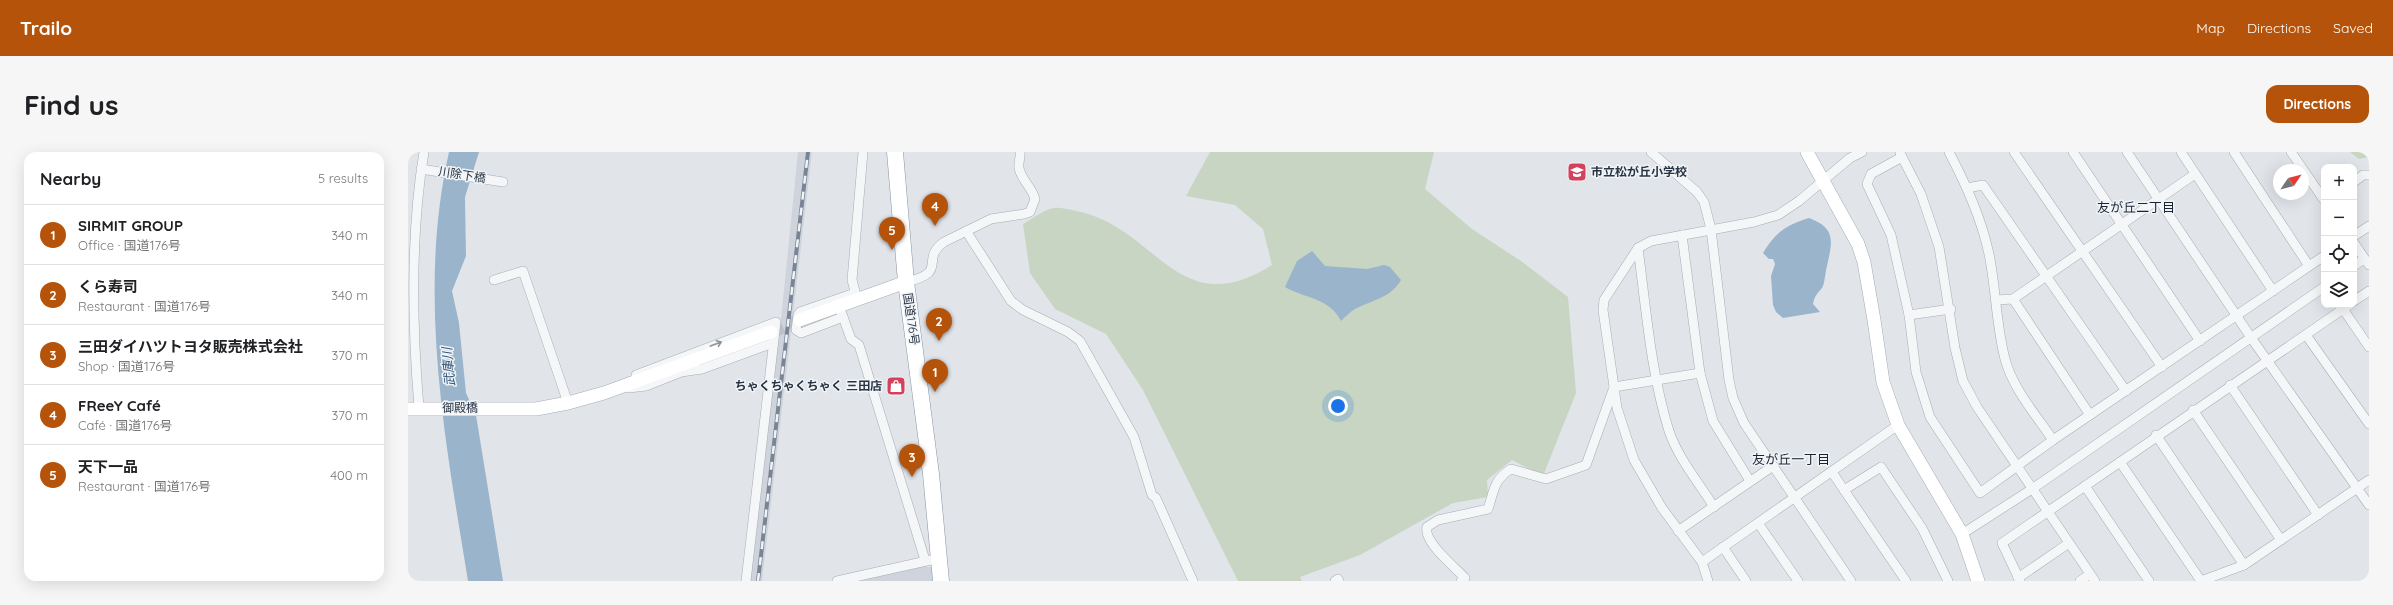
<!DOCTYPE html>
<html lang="en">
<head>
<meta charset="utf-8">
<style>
	body { margin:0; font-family:Quicksand,"Noto Sans JP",sans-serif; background:#f6f6f6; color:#202124 }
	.controls { position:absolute; right:12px; top:12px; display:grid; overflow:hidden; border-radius:8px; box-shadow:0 4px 16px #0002 }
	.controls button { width:36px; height:36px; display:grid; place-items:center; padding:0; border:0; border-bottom:1px solid #e0e0e0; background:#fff; color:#202124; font:20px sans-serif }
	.compass { position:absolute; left:1865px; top:12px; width:36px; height:36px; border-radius:50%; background:#fff; box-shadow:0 4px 16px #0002; rotate:55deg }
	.you { position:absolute; left:930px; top:254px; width:14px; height:14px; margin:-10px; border:3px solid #fff; border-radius:50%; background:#1a73e8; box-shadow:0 0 0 6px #1a73e833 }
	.badge { display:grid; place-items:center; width:26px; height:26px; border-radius:50%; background:#b45309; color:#fff; font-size:13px; font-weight:700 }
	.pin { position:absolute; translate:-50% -33px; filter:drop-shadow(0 1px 2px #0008) }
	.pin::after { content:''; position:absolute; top:21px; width:14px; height:12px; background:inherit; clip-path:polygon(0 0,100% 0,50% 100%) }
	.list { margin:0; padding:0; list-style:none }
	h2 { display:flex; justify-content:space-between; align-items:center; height:52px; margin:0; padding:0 16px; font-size:17px }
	h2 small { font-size:13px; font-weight:400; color:#757577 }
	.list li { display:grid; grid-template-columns:26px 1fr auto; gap:12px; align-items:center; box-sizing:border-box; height:60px; padding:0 16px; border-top:1px solid #e0e0e0 }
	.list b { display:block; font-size:15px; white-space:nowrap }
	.list p { margin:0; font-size:13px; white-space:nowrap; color:#757577 }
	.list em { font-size:13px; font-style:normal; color:#757577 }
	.icon { flex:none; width:22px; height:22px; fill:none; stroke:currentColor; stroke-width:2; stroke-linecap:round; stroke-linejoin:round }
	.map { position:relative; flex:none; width:1961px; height:429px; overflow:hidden; border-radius:12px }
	header { display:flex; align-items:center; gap:24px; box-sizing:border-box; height:56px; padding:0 20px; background:#b45309; color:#fff }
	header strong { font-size:19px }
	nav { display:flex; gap:22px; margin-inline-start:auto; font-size:14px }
	.intro { display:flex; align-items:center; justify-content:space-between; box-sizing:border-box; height:96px; padding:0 24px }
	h1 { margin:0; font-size:28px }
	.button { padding:10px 18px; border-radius:12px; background:#b45309; color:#fff; font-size:14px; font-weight:700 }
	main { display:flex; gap:24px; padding:0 24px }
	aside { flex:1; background:#fff; border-radius:12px; box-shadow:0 4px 16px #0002 }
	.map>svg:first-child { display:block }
</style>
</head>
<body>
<header>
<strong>Trailo</strong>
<nav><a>Map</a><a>Directions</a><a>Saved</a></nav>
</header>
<div class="intro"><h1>Find us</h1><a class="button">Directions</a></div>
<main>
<aside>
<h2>Nearby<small>5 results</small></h2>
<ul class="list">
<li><span class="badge">1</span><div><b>SIRMIT GROUP</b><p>Office · 国道176号</p></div><em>340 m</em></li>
<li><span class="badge">2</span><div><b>くら寿司</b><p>Restaurant · 国道176号</p></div><em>340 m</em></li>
<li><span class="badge">3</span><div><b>三田ダイハツトヨタ販売株式会社</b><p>Shop · 国道176号</p></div><em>370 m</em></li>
<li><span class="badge">4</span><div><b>FReeY Café</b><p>Café · 国道176号</p></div><em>370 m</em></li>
<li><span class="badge">5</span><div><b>天下一品</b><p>Restaurant · 国道176号</p></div><em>400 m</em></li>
</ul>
</aside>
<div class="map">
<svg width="1961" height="429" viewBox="0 0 1961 429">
	<rect width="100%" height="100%" fill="#e1e5ea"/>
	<g fill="#cfd4dc">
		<polygon points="390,0 404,0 354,429 342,429 352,330 373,167"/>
		<polygon points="517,412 519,415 526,415 527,429 447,429"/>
	</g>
	<g fill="#c7d5c2">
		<path d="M802 0H1026L1017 37 1064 77 1113 109 1160 145 1168 241 1135 324 1104 308 1079 328 1080 345 1045 351 952 403 892 425 894 429H830L735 238 698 182 647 157 622 121 615 72C624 67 638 56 647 56 654 55 662 58 668 59 749 74 769 173 864 113L855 77 827 53 778 44Z"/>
		<polygon points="1942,0 1961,0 1961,5 1951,7"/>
	</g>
	<g fill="#9ab4cc">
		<path d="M41 0H71L57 45 58 104 44 139 51 171 58 241 68 263 95 429H60C37 288 9 142 41 0Z"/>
		<path d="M1401 66C1429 76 1424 91 1419 114 1417 121 1417 131 1414 136 1409 142 1407 143 1405 152L1412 160 1375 166 1368 160 1365 153 1363 124 1367 112 1365 107H1361L1355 101C1368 80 1378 73 1401 66Z"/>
		<path d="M904 99 917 114 959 117 976 113 982 115 993 128C983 146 964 148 947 157 942 160 937 165 933 169 922 146 896 146 877 135L889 109Z"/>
	</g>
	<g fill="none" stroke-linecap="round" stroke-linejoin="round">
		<polyline stroke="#bcc1c9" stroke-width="13" stroke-dasharray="13 6" stroke-linecap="butt" points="363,180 392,168"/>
		<defs>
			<g id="street">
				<polyline points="1243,0 1289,40 1296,50 1303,77 1321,228 1325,246 1336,271 1443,429"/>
				<path d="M1541 0C1558 33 1573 65 1581 102 1588 136 1588 173 1597 207 1605 237 1628 263 1645 288"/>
				<polyline points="1606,0 1754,215"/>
				<polyline points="1665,0 1792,189"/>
				<polyline points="1719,0 1844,187 1961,353"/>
				<polyline points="1773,0 1865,139"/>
				<polyline points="1826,0 1901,114"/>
				<polyline points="1883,0 1916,48"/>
				<polyline points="1492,1 1513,42 1531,95 1547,196 1555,229 1569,255 1687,429"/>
				<polyline points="1494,5 1463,22 1459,32 1483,83 1501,163 1508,220 1522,265 1572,341 1645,288 1916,104"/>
				<polyline points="13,17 95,30"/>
				<polyline points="1946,30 1955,23 1961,23"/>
				<polyline points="1559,36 1575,33 1718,239"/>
				<polyline points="558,79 603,149 615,158 660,180 672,189 726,285 744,343 748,346 785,429"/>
				<polyline points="1274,83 1292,221 1305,269 1342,329"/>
				<polyline points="1946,84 1961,74"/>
				<polyline points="1946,91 1961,113"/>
				<path d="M1230 96C1238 156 1243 222 1261 279 1270 306 1291 331 1306 355"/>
				<polyline points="1946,114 1956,107"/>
				<polyline points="86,128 115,119 160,251"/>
				<path d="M498 130C542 120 511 108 536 90L583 67 616 62 622 60 627 47C624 35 613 28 611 16 610 10 613 5 612 0"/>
				<polyline points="449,147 444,128 455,0"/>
				<polyline points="1605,147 1682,263"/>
				<polyline points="1588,148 1605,147 1787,22"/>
				<polyline points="1946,149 1961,139"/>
				<polyline points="431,154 443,187 451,193 517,408"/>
				<polyline points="1935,157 1961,195"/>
				<polyline points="1501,163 1543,157"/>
				<polyline points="435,165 393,181 388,178 390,163 392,160 447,141"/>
				<polyline points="1898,183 1961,272"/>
				<polyline points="228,223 368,170 338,429"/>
				<polyline points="1822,233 1910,363"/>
				<polyline points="1206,235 1292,221"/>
				<polyline points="221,236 238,234 273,220 294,217 365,191"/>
				<path d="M11 256C4 172 2 84 16 0"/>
				<polyline points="1785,258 1873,388"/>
				<polyline points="1748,283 1836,413"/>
				<polyline points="1712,310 1793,429"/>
				<polyline points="1424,320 1436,338 1473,315 1514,376 1540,429"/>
				<polyline points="1677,334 1741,429"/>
				<polyline points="1436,338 1498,429"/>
				<polyline points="1350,371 1390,429"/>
				<polyline points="1270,379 1365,314"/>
				<polyline points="1554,382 1624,337 1916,135"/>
				<polyline points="1315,395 1338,429"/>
				<polyline points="1294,410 1490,273"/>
				<polyline points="1610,426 1661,391"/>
				<polyline points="429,429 523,408"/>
				<polyline points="927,429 930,427 931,429"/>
				<path d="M1053 429 1057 426C1047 415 1015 390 1019 375L1030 368 1080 357C1086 339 1086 327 1103 317L1138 327 1178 313 1205 238"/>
				<polyline points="1300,429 1294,410 1254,356 1226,308 1209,256 1195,158 1196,148 1230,96 1243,89 1346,70 1370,63 1391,49 1442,6 1454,0"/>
				<polyline points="1612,429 1594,391 1941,153"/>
				<polyline points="1672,429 1682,422"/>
				<polyline points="1793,429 1836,413 1961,328"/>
			</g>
			<g id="secondary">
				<polyline points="1399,0 1450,92 1456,110 1466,168 1475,230 1490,273 1554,382 1570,429"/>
				<polyline points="392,168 498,130"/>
				<polyline points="0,257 128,257 160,251 196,241 363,180"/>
			</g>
			<polyline id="highway" points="487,0 498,130 523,322 533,429"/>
		</defs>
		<use href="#street" stroke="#a6acb5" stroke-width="10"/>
		<use href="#secondary" stroke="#a6acb5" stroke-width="14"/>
		<use href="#highway" stroke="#8793a2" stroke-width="17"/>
		<use href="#street" stroke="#f4f6f8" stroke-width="9"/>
		<use href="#secondary" stroke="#fff" stroke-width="13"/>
		<use href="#highway" stroke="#fff" stroke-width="16"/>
		<defs>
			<polyline id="rail" points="350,429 400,0"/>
		</defs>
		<use href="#rail" stroke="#798595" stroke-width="4"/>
		<use href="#rail" stroke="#f1f4f7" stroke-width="2.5" stroke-dasharray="8" stroke-linecap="butt"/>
	</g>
	<defs><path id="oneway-shaft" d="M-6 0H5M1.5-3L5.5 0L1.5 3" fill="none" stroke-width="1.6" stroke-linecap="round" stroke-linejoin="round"/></defs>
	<use stroke="#8e949e" href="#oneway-shaft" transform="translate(308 192) rotate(-20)"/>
	<defs>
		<symbol id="school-square" viewBox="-11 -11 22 22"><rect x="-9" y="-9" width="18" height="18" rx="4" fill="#d4415c" stroke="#f1f4f7"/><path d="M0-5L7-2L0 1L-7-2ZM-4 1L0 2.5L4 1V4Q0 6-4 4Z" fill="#fff"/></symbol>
		<symbol id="shop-square" viewBox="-11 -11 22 22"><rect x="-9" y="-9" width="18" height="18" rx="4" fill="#d4415c" stroke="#f1f4f7"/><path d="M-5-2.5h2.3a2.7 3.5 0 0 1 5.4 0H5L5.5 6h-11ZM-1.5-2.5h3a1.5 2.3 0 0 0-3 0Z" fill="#fff"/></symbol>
	</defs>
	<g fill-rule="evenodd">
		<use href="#school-square" x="1158" y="9" width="22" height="22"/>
		<use href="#shop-square" x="477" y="223" width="22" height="22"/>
	</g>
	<g text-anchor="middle" stroke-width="3" stroke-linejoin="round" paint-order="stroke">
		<g font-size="12" font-weight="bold" fill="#283343" stroke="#f1f4f7" text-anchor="start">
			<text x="1183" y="24">市立松が丘小学校</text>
			<text x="474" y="238" text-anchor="end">ちゃくちゃくちゃく 三田店</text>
		</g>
		<g font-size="12" fill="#283343" stroke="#f1f4f7">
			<text transform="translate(54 23) rotate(9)" y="4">川除下橋</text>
			<text transform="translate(503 167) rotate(82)" y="4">国道176号</text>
			<text x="52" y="260">御殿橋</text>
		</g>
		<g font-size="13" fill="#1b2434" stroke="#f1f4f7">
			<text x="1728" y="60">友が丘二丁目</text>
			<text x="1383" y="312">友が丘一丁目</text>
		</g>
		<g font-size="13" font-style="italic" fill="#305379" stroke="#f1f4f7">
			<text transform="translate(40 215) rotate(-95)" y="5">武庫川</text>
		</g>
	</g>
</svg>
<div class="controls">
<button>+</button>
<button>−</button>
<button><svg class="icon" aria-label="locate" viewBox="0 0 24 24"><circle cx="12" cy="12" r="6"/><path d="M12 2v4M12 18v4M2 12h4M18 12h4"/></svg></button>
<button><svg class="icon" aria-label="layers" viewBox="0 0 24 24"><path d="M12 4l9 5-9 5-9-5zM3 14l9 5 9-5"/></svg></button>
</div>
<svg class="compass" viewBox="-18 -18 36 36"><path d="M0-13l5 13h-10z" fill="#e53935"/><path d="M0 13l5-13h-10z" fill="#757577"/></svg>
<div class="you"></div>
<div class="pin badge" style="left:527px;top:240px">1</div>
<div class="pin badge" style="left:531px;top:189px">2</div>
<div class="pin badge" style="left:504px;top:325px">3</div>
<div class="pin badge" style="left:527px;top:74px">4</div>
<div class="pin badge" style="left:484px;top:98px">5</div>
</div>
</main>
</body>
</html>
